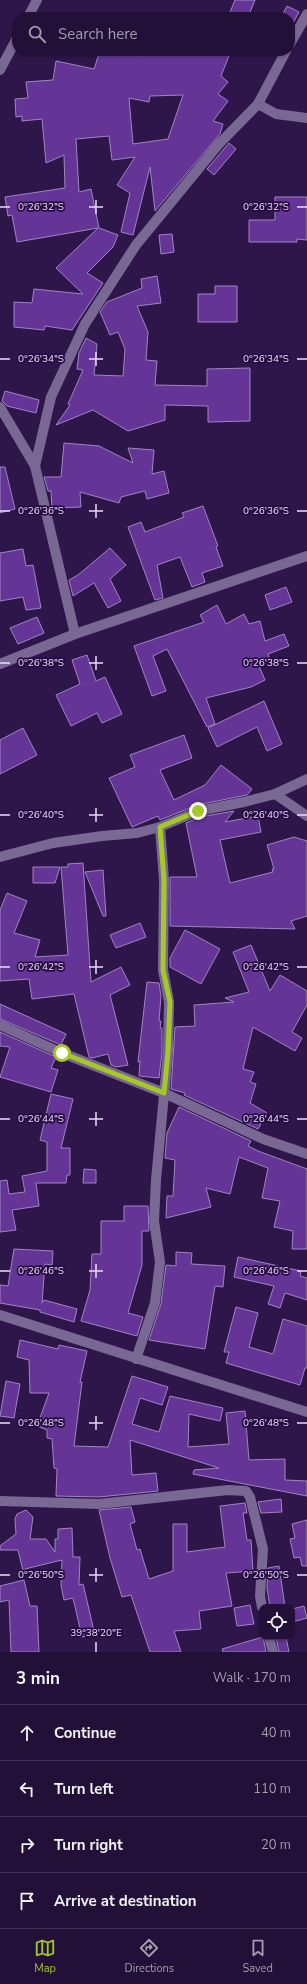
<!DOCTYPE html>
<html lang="en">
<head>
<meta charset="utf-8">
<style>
	body { margin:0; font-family:"Nunito Sans",sans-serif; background:#2b1940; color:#f1f3f6 }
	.controls { position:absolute; right:12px; bottom:12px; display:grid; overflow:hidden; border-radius:8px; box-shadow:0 1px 3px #0004 }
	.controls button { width:36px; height:36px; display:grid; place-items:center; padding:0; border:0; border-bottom:1px solid #403053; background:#231038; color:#f1f3f6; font:20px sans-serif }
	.stop { position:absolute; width:12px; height:12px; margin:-9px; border:3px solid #a4c825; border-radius:50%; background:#fff }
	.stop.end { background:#a4c825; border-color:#fff; box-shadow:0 1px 4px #0008 }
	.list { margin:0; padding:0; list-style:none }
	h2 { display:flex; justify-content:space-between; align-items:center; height:52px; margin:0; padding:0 16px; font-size:17px }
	h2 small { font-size:13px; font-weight:400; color:#a39dae }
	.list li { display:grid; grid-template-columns:26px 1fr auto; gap:12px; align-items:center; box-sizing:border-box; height:56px; padding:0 16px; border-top:1px solid #403053 }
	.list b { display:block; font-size:15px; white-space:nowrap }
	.list em { font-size:13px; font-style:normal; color:#a39dae }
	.icon { flex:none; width:22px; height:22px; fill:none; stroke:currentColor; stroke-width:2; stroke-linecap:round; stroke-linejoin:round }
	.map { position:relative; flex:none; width:307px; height:1652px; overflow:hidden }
	.search { position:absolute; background:#231038; box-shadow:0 1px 3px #0004; left:12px; right:12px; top:12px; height:44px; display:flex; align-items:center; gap:10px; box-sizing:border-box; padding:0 14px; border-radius:16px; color:#a39dae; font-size:15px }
	.sheet { height:276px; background:#231038 }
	nav { display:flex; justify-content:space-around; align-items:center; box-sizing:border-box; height:56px; border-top:1px solid #403053; background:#231038; font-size:11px; color:#a39dae }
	nav a { display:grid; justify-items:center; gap:2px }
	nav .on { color:#a4c825 }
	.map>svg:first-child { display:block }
</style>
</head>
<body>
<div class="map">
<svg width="307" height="1652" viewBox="0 0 307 1652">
	<rect width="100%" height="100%" fill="#2f164a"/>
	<g fill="#643597" stroke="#9e85c3" fill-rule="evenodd">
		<polygon points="235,0 255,0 248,17 228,17"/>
		<polygon points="287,6 299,12 293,23 290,22 290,17 281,17"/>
		<path d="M100 51H128L143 56V51H231L221 76 228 82 218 94 228 101 213 121 223 124 220 134 155 211 150 167 133 235 121 232 130 193 117 185 135 157 112 160 109 136 76 139 79 192 91 189 99 228 118 235 113 247 87 273 103 283 72 330 45 326 44 330 14 327V302L32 303 34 289 83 294 56 268 98 228 17 242 12 215 8 216 5 197 65 188 64 155 46 163 42 119 22 121V116L16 117 15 99 28 98 26 82 53 80 56 61 94 69ZM183 95 168 139 133 144 129 98 149 102 150 96Z"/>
		<polygon points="229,143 236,149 214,175 207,169"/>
		<polygon points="275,197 307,197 307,240 297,239 297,242 249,242 249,220 275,220"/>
		<polygon points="172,234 174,252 161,254 159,235"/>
		<polygon points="157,276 161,303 137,306 148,332 146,360 157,361 155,385 207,386 207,369 250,368 250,421 208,422 208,406 165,405 165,420 128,431 93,410 56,425 70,405 68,404 83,370 77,369 79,353 86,338 97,344 94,375 123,376 125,349 118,332 110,335 100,312 107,302 142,288 141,279"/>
		<polygon points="215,286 237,286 237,322 198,322 198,294 215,294"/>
		<polygon points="5,391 39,400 36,413 7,406 2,401"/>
		<polygon points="64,443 99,446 133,463 128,448 154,450 152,474 164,471 169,493 147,499 145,491 121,497 119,503 80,492 81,507 52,508 51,491 48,491 44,477 61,477"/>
		<polygon points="0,467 5,467 15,509 0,513"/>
		<polygon points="203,506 218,546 216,547 223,566 202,573 205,582 192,587 180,557 157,565 163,598 155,600 128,527 141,522 145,532 184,517 182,513"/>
		<polygon points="110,548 126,565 110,579 121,601 108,608 94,583 73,596 69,580 78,575"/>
		<polygon points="23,549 26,566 33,565 41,608 26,610 23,597 0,601 0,553"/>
		<polygon points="286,587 292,602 270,610 265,595"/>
		<polygon points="217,605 226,624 244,614 249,624 260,621 265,641 284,634 289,646 268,654 271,663 259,666 265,680 251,687 206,698 215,724 207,727 167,649 153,656 166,691 152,696 134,646 204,622 200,615"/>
		<polygon points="37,617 44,633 18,644 10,628"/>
		<polygon points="87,655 96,681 105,677 122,714 102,723 97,713 71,726 56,695 80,684 72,660"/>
		<polygon points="264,701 282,744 267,751 257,727 217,747 208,728"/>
		<polygon points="23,728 37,755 0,774 0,740"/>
		<polygon points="184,735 192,758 160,770 174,800 205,785 221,765 252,789 247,795 197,805 160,820 158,816 132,827 109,778 135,767 130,755"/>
		<polygon points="234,811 225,822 258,816 261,832 220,840 230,883 273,872 272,869 274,869 267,845 294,837 307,841 307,916 291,921 295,929 170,926 170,877 197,877 186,823 200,817"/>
		<polygon points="83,863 91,982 121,967 130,985 110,995 128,1065 116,1067 111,1065 108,1054 92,1058 89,1057 74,994 32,999 29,979 0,981 0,910 7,893 27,901 14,933 40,940 35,957 68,955 61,867 68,867 68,864"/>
		<polygon points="33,867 60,867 55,883 33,883"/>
		<polygon points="103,870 106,916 103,916 85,872"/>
		<polygon points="140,923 146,937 116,948 110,935"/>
		<polygon points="185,930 220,949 201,984 170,967 170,958"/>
		<polygon points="251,945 270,991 280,975 307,991 307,1005 292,1032 302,1038 295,1051 253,1027 243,1069 254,1072 250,1082 256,1084 250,1103 267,1113 258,1129 184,1095 185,1093 171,1089 175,1027 195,1026 194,1005 234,1002 225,998 249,992 233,952"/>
		<polygon points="147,982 159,983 161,996 159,1021 161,1021 160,1028 162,1028 162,1052 159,1078 139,1076 140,1061 138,1062"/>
		<polygon points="0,1004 66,1034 61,1045 0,1019"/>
		<polygon points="0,1032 56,1057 51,1068 58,1070 51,1092 0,1077 10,1047 0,1046"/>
		<polygon points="51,1094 73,1099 61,1148 70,1148 70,1175 67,1175 66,1183 36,1183 39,1206 12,1210 16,1230 0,1232 0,1181 7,1180 9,1194 25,1192 22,1176 47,1171 47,1142 40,1140"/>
		<polygon points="179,1107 251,1141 248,1146 258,1151 307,1169 307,1249 292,1249 293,1231 274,1227 280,1201 262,1198 268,1168 239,1157 230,1194 206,1188 211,1207 166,1218 167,1196 173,1196 175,1160 165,1158 167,1133"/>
		<polygon points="84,1169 96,1170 96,1183 83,1183"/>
		<polygon points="124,1206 148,1206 149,1231 142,1231 142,1265 128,1313 143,1317 137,1336 81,1321 90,1290 92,1254 101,1254 101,1221 124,1221"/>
		<polygon points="14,1249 53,1251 52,1265 45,1264 42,1303 44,1300 77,1309 74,1322 40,1312 40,1310 0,1303 0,1285 8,1286"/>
		<polygon points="176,1252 192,1253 191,1264 225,1266 223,1287 215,1286 205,1349 149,1340 161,1304 166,1265 176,1266"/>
		<polygon points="238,1257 301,1271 300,1276 307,1278 307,1300 285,1293 280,1308 268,1304 274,1286 234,1277"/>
		<polygon points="236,1307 258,1313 249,1347 273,1354 283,1319 307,1326 307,1368 305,1368 300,1385 226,1363 229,1352 224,1352"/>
		<polygon points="20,1340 58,1349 59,1345 87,1351 80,1382 82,1382 74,1446 108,1447 132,1376 168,1387 162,1405 140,1398 132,1424 159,1432 170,1396 223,1408 220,1421 189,1414 188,1447 229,1444 226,1413 245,1411 249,1460 285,1459 285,1480 307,1481 307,1496 193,1474 194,1470 219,1468 130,1440 132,1475 156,1473 158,1491 99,1497 56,1496 57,1469 54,1468 52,1439 47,1438 47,1430 37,1426 49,1393 30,1393 29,1360 17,1357"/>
		<polygon points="6,1381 20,1384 14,1418 0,1416"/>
		<polygon points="281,1499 282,1512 261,1513 258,1502"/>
		<polygon points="245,1503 247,1513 243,1513 247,1540 251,1540 253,1571 226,1573 232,1606 199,1611 201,1629 174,1631 181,1652 150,1652 131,1595 122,1597 110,1558 99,1510 131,1507 135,1522 130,1524 137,1550 140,1549 149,1579 173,1571 173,1524 187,1524 187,1552 225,1547 220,1506"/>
		<polygon points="26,1510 33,1517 30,1539 46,1539 55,1552 55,1539 58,1539 58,1529 72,1528 73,1557 80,1557 79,1585 83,1584 95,1635 82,1637 73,1598 64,1600 61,1585 62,1560 25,1569 24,1575 18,1550 0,1550 0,1546 16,1534 15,1519 17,1514"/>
		<polygon points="307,1520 307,1566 302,1566 300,1557 294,1558 290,1539 295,1538 292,1524"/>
		<polygon points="279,1566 285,1607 270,1607 267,1588 268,1568"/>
		<polygon points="24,1580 30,1606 37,1606 39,1652 11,1652 9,1600 0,1602 0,1586"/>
		<polygon points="250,1605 254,1624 237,1626 234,1608"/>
		<polygon points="304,1606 307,1618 292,1622 292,1609"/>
		<polygon points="263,1637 266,1652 223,1652 222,1649"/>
		<polygon points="276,1637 286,1637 289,1652 279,1652"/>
	</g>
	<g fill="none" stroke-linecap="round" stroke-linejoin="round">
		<g stroke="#796893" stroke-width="10">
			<polyline points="28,17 37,0"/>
			<polyline points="290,44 307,14"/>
			<polyline points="0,70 17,38"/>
			<polyline points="258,104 276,114 307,118"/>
			<polyline points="0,407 35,466 75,634"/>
			<polyline points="35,466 51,397 85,324 136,245 218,145 258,104 286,51"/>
			<polyline points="0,664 75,634 307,556"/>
			<polyline points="275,794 307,816"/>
			<polyline points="0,857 53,843 102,836 137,833 160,827 198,811 244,802 275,794 307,779"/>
			<polyline points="0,1025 62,1053 164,1093 263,1139 307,1154"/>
			<polyline points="0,1315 307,1412"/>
			<polyline points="136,1359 155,1303 160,1262 154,1221 156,1180 168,1052 169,1002 163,970 164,880 160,827"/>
			<polyline points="0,1501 99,1504 228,1490 246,1491 250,1497 263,1549 260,1596 262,1607"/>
			<polyline points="269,1637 273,1652"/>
		</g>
	</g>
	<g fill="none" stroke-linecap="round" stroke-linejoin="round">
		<polyline stroke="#a4c825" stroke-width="5" points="62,1053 164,1093 168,1052 170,1002 163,970 164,880 160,827 198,811"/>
	</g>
	<path fill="none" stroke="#e9ddfe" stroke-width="1.5" d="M96 200V214M0 207H10M89 207H103M297 207H307M96 352V366M0 359H10M89 359H103M297 359H307M96 504V518M0 511H10M89 511H103M297 511H307M96 656V670M0 663H10M89 663H103M297 663H307M96 808V822M0 815H10M89 815H103M297 815H307M96 960V974M0 967H10M89 967H103M297 967H307M96 1112V1126M0 1119H10M89 1119H103M297 1119H307M96 1264V1278M0 1271H10M89 1271H103M297 1271H307M96 1416V1430M0 1423H10M89 1423H103M297 1423H307M96 1568V1582M0 1575H10M89 1575H103M297 1575H307M96 1642V1652"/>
	<g font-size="10" text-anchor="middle" fill="#e9ddfe" stroke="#250a3f" stroke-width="3.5" stroke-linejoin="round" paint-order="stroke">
		<text x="41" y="210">0°26'32"S</text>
		<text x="266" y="210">0°26'32"S</text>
		<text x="41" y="362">0°26'34"S</text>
		<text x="266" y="362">0°26'34"S</text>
		<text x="41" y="514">0°26'36"S</text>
		<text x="266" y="514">0°26'36"S</text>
		<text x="41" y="666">0°26'38"S</text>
		<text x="266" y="666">0°26'38"S</text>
		<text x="41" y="818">0°26'40"S</text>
		<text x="266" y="818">0°26'40"S</text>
		<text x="41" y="970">0°26'42"S</text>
		<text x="266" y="970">0°26'42"S</text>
		<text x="41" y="1122">0°26'44"S</text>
		<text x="266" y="1122">0°26'44"S</text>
		<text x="41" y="1274">0°26'46"S</text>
		<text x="266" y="1274">0°26'46"S</text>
		<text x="41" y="1426">0°26'48"S</text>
		<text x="266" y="1426">0°26'48"S</text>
		<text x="41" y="1578">0°26'50"S</text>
		<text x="266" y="1578">0°26'50"S</text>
		<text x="96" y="1636">39°38'20"E</text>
	</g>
</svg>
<div class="controls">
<button><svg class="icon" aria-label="locate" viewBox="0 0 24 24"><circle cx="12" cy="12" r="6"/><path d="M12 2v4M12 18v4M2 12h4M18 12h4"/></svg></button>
</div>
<div class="stop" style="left:62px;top:1053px"></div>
<div class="stop end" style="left:198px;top:811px"></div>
<div class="search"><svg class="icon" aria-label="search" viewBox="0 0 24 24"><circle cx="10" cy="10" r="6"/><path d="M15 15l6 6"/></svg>Search here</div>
</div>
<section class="sheet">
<h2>3 min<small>Walk · 170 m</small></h2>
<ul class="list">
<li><svg class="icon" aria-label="ahead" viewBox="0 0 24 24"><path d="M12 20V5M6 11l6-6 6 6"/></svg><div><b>Continue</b></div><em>40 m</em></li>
<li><svg class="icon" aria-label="left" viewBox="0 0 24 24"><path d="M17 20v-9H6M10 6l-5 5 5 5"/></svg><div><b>Turn left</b></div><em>110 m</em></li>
<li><svg class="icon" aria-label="right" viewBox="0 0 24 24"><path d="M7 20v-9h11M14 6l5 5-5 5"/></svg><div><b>Turn right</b></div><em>20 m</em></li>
<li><svg class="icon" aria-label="arrive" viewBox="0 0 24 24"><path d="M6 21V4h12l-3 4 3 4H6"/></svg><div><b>Arrive at destination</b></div></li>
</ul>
</section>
<nav>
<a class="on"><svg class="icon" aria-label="map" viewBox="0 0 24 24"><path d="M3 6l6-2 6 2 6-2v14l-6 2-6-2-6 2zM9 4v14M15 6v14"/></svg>Map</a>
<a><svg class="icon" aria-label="directions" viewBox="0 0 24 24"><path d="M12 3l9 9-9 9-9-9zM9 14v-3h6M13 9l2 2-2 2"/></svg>Directions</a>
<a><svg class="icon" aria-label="saved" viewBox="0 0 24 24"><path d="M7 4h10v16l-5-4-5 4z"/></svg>Saved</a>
</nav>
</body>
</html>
